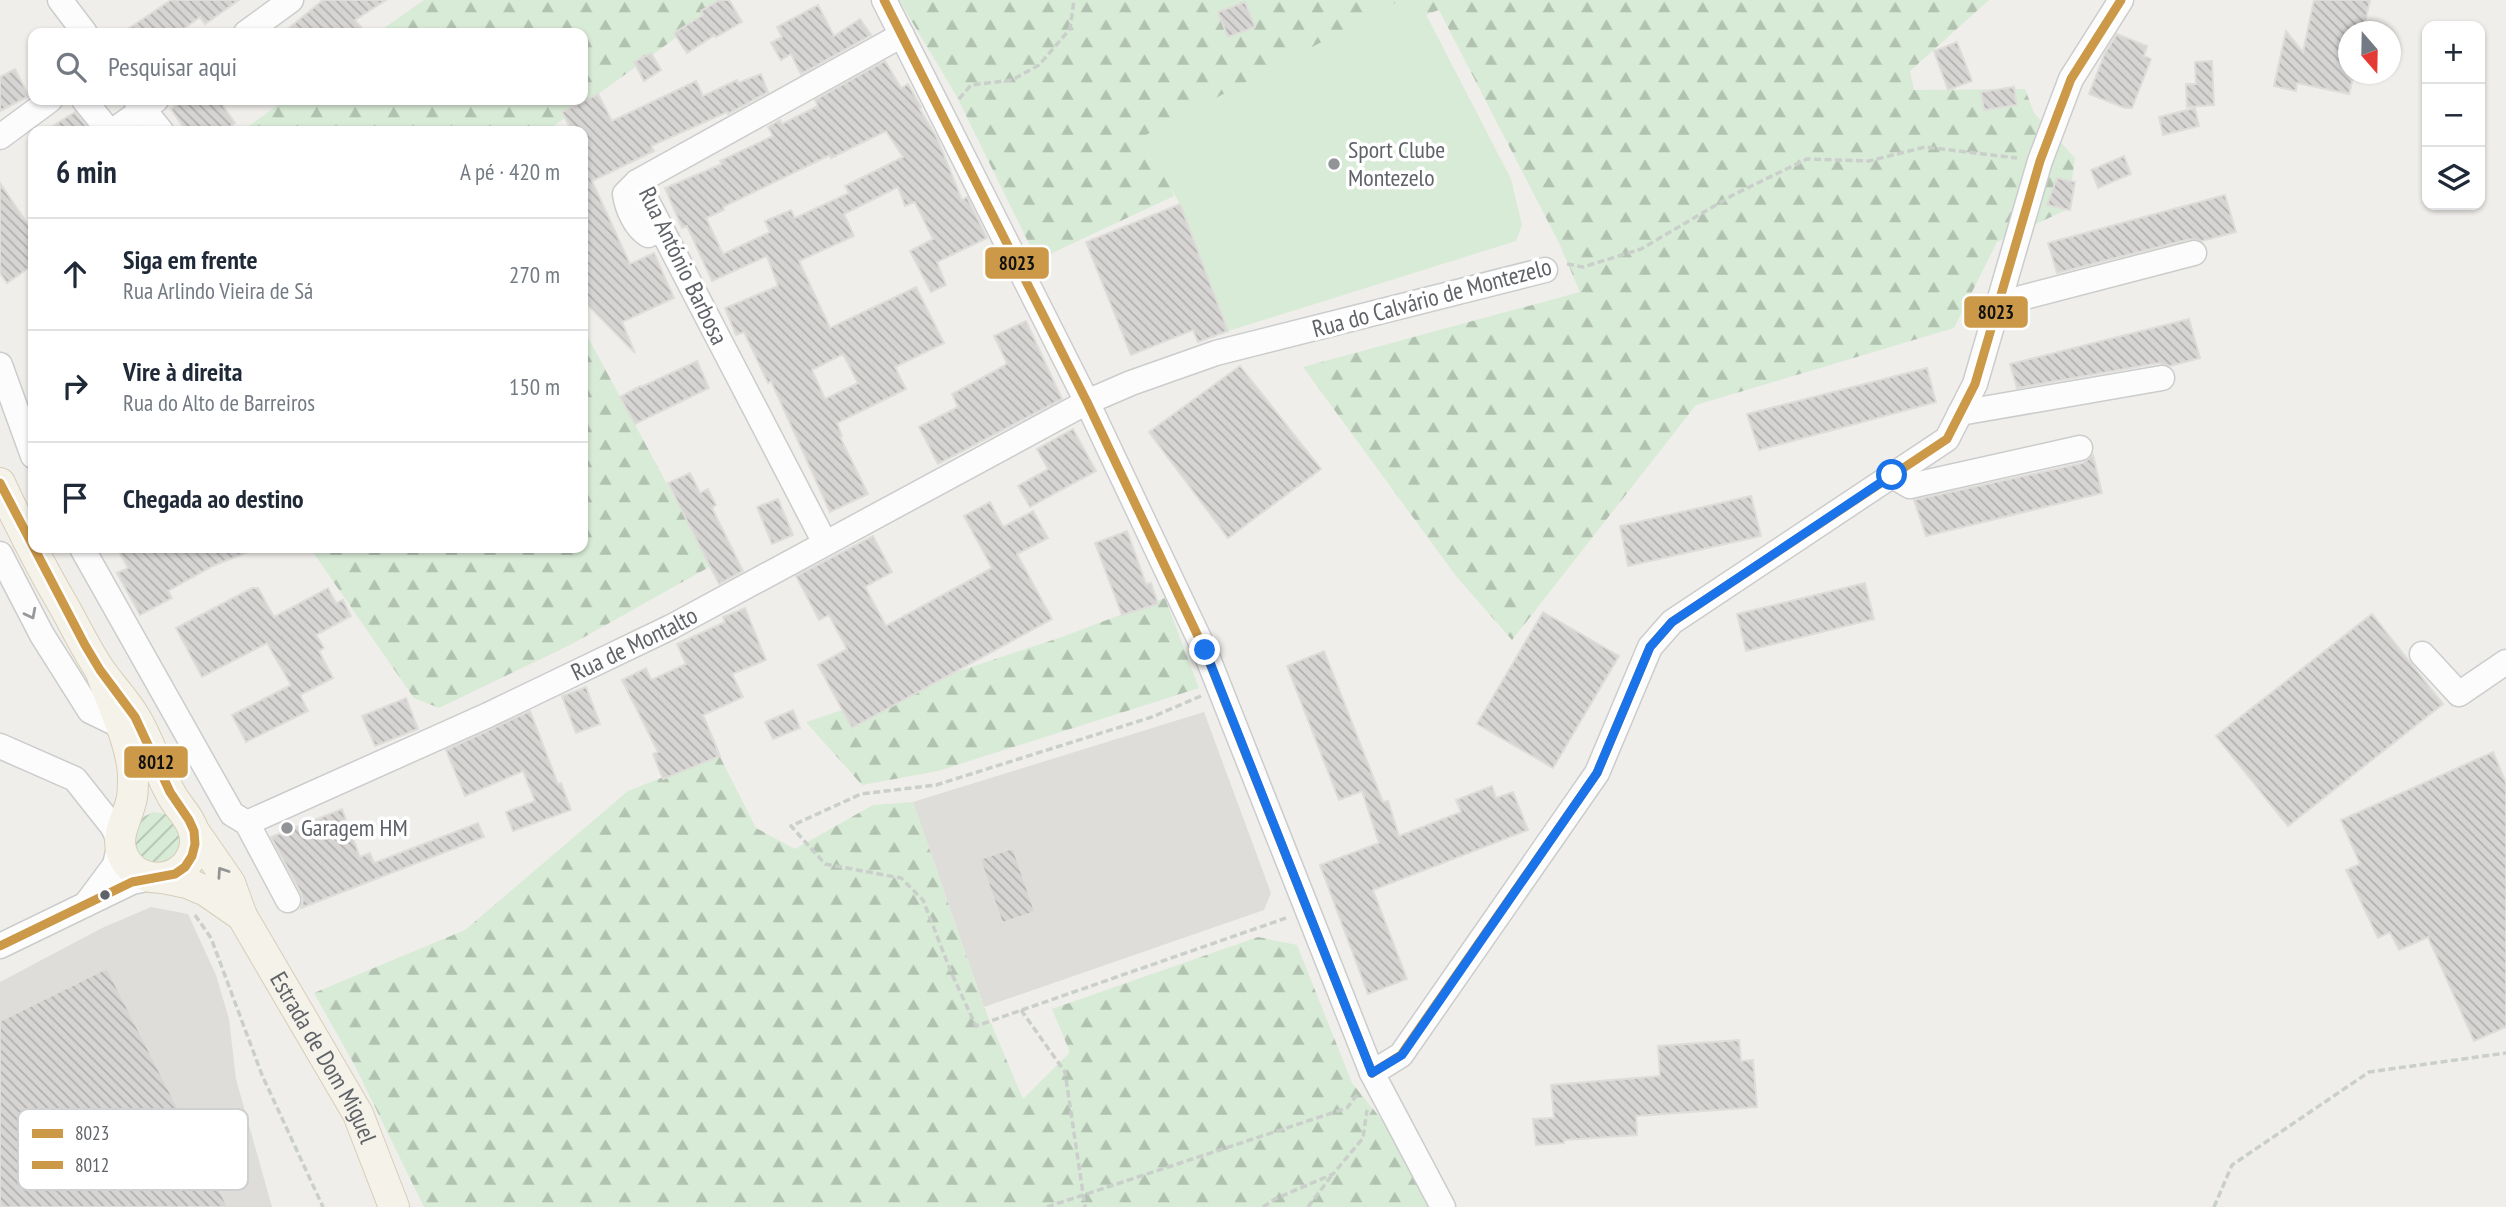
<!DOCTYPE html>
<html lang="pt">
<head>
<meta charset="utf-8">
<style>
	body { margin:0; font-family:"PT Sans Narrow",sans-serif; background:#f6f6f7; color:#1f2937 }
	.controls { position:absolute; right:21px; top:21px; display:grid; overflow:hidden; border-radius:14px; box-shadow:0 2px 5px #0004 }
	.controls button { width:63px; height:63px; display:grid; place-items:center; padding:0; border:0; border-bottom:2px solid #e0e1e3; background:#fff; color:#1f2937; font:35px sans-serif }
	.compass { position:absolute; left:2338px; top:21px; width:63px; height:63px; border-radius:50%; background:#fff; box-shadow:0 2px 5px #0004; rotate:160deg }
	.stop { position:absolute; width:21px; height:21px; margin:-16px; border:5px solid #1a73e8; border-radius:50%; background:#fff }
	.stop.end { background:#1a73e8; border-color:#fff; box-shadow:0 2px 7px #0008 }
	.list { margin:0; padding:0; list-style:none }
	h2 { display:flex; justify-content:space-between; align-items:center; height:91px; margin:0; padding:0 28px; font-size:30px }
	h2 small { font-size:23px; font-weight:400; color:#747a83 }
	.list li { display:grid; grid-template-columns:46px 1fr auto; gap:21px; align-items:center; box-sizing:border-box; height:112px; padding:0 28px; border-top:2px solid #e0e1e3 }
	.list b { display:block; font-size:26px; white-space:nowrap }
	.list p { margin:0; font-size:23px; white-space:nowrap; color:#747a83 }
	.list em { font-size:23px; font-style:normal; color:#747a83 }
	.icon { flex:none; width:38px; height:38px; fill:none; stroke:currentColor; stroke-width:2; stroke-linecap:round; stroke-linejoin:round }
	.map { position:relative; flex:none; width:2506px; height:1207px; overflow:hidden }
	.search { position:absolute; background:#fff; box-shadow:0 2px 5px #0004; left:28px; top:28px; width:560px; height:77px; display:flex; align-items:center; gap:18px; box-sizing:border-box; padding:0 24px; border-radius:14px; color:#747a83; font-size:26px }
	.panel { position:absolute; background:#fff; box-shadow:0 2px 5px #0004; left:28px; top:126px; width:560px; height:427px; border-radius:14px }
	.map>svg:first-child { display:block }
</style>
</head>
<body>
<div class="map">
<svg width="2506" height="1207" viewBox="0 0 2506 1207">
	<defs>
		<pattern id="forest-firs" width="22" height="20" patternUnits="userSpaceOnUse" patternTransform="scale(1.75)"><rect width="22" height="20" fill="#d8ebd6"/><path d="M5 1l3.5 6h-7zM16 11l3.5 6h-7z" fill="#b2c2b1"/></pattern>
		<pattern id="garden-furrows" width="10" height="10" patternUnits="userSpaceOnUse" patternTransform="scale(1.75)"><rect width="10" height="10" fill="#d8ebd6"/><path d="M-1 1l2-2M0 10L10 0M9 11l2-2" fill="none" stroke="#b2c2b1"/></pattern>
		<pattern id="building-back-hatch" width="6" height="6" patternUnits="userSpaceOnUse" patternTransform="scale(1.75)"><rect width="6" height="6" fill="#d6d5d3"/><path d="M-1 5l2 2M0 0l6 6M5-1l2 2" fill="none" stroke="#b1b0af"/></pattern>
	</defs>
	<rect width="100%" height="100%" fill="#efeeea"/>
	<g fill="#dfddda">
		<polygon points="1204,712 1271,893 1264,910 984,1007 913,802"/>
		<polygon points="151,907 188,914 216,975 229,1019 236,1079 272,1207 0,1207 0,982 102,928"/>
	</g>
	<g fill="url(#forest-firs)">
		<polygon points="424,0 728,0 547,131 242,131 285,100 583,100 583,33 377,33"/>
		<polygon points="899,0 1989,0 1910,71 1914,90 2025,89 2034,113 2075,158 2068,209 1997,242 1954,328 1696,405 1512,640 1456,576 1303,367 1580,292 1559,243 1439,10 1413,19 1153,136 1174,196 1037,260 956,95"/>
		<polygon points="583,328 711,566 570,645 439,708 414,698 310,548 583,548"/>
		<polygon points="1165,598 1199,688 938,771 862,785 806,722 1062,637"/>
		<polygon points="719,755 756,828 795,849 873,805 913,802 984,1007 1023,1099 1070,1052 1052,1009 1258,937 1297,945 1352,1083 1395,1136 1432,1207 424,1207 354,1064 314,993 465,930 628,791"/>
	</g>
	<polygon fill="url(#garden-furrows)" points="154,812 171,815 184,838 178,855 163,865 146,863 133,851 138,819"/>
	<polygon fill="#d8ebd6" points="1401,0 1419,1 1511,179 1522,225 1516,241 1228,331 1180,204 1142,137"/>
	<g fill="url(#building-back-hatch)" stroke="#deddd9" stroke-width="2" fill-rule="evenodd">
		<polygon points="171,0 239,0 205,24 200,17 178,33 122,33"/>
		<polygon points="323,0 386,0 355,20 366,33 283,33"/>
		<polygon points="720,0 729,0 742,22 716,37 715,35 687,53 674,33 703,15 701,11"/>
		<polygon points="2314,0 2370,0 2363,32 2348,32 2348,74 2354,74 2349,94 2297,83 2296,91 2274,86 2286,31 2303,52"/>
		<polygon points="1245,2 1255,27 1228,37 1218,12"/>
		<polygon points="818,5 834,36 860,19 871,35 801,74 791,54 781,60 771,43 782,37 777,27"/>
		<polygon points="2117,34 2147,46 2144,56 2151,59 2132,108 2125,108 2089,94 2105,53"/>
		<polygon points="1957,42 1972,81 1948,90 1934,51"/>
		<polygon points="651,53 661,70 644,81 634,62"/>
		<path d="M885 61 901 88 908 84 921 107 919 108 937 138 962 200 967 197 987 238 937 262 946 285 931 292 910 251 933 239 915 202 905 206 898 187 844 214 854 236 799 261 830 328 916 287 944 343 895 367 906 389 837 423 842 436 840 437 868 494 830 512 771 381 768 383 744 332 736 335 725 308 778 286 767 256 712 281 687 226 682 228 665 188 722 164 720 161 773 136 768 127 780 120 782 124 818 106 815 100ZM886 131 903 157 845 186 849 193 795 218 791 210 765 221 770 232 723 254 706 218 724 210 723 207 830 155 831 158ZM843 354 858 383 825 399 812 370Z"/>
		<polygon points="2212,61 2214,105 2187,107 2186,84 2196,84 2195,62"/>
		<polygon points="15,69 29,96 0,111 0,77"/>
		<polygon points="761,74 768,92 728,114 727,112 651,146 654,151 592,181 630,264 654,253 674,298 622,322 635,353 583,300 583,131 572,131 562,112 598,94 612,121 696,81 703,96 737,80 738,83"/>
		<polygon points="2014,87 2017,105 1984,110 1981,92"/>
		<polygon points="184,100 219,100 235,123 224,131 186,131 171,109"/>
		<polygon points="2195,108 2199,126 2163,135 2159,117"/>
		<polygon points="75,112 90,131 45,131"/>
		<polygon points="2124,156 2131,174 2098,188 2091,170"/>
		<polygon points="2057,178 2075,182 2070,210 2047,205"/>
		<polygon points="0,183 33,232 33,265 7,283 0,273"/>
		<polygon points="2225,195 2236,232 2202,241 2190,239 2057,273 2048,243"/>
		<polygon points="1180,204 1228,331 1198,342 1193,330 1131,355 1086,242"/>
		<polygon points="2189,319 2200,358 2170,366 2159,363 2017,388 2010,364"/>
		<polygon points="1026,321 1062,399 938,464 919,427 958,407 952,394 1004,366 1007,363 994,336"/>
		<polygon points="697,361 709,388 635,424 620,397 640,386 641,387"/>
		<polygon points="1240,366 1321,469 1228,538 1149,432"/>
		<polygon points="1927,368 1936,402 1759,450 1747,414"/>
		<polygon points="1073,429 1096,471 1030,507 1018,486 1048,469 1037,449"/>
		<polygon points="2093,455 2102,493 1926,536 1914,500 2083,463"/>
		<polygon points="690,473 700,493 708,489 716,505 712,508 743,571 719,584 668,483"/>
		<polygon points="1751,496 1761,536 1628,566 1620,526"/>
		<polygon points="778,499 793,535 772,544 757,507"/>
		<polygon points="990,502 1003,527 1033,511 1048,538 1017,554 1052,619 852,728 818,665 847,649 829,615 819,620 796,576 873,536 892,572 865,587 886,626 992,568 964,516"/>
		<polygon points="1127,531 1146,584 1151,583 1158,604 1122,615 1095,543"/>
		<polygon points="117,548 258,548 213,566 168,591 172,598 140,615 117,573 128,568"/>
		<polygon points="1865,583 1874,619 1746,651 1737,614"/>
		<polygon points="252,588 258,588 274,617 328,588 336,603 343,600 351,616 316,635 324,648 319,651 333,678 300,695 308,711 246,742 232,715 291,685 267,643 202,677 176,628"/>
		<polygon points="745,608 766,660 732,674 743,697 703,715 720,756 663,779 653,754 658,752 622,680 646,668 651,680 686,664 677,644 725,622 723,617"/>
		<polygon points="1543,612 1619,656 1553,768 1477,724"/>
		<polygon points="2372,614 2443,704 2288,826 2216,736"/>
		<polygon points="1324,651 1383,802 1388,801 1399,836 1461,812 1456,800 1492,786 1496,798 1513,792 1528,830 1373,890 1407,979 1368,994 1320,865 1379,843 1362,791 1339,800 1287,666"/>
		<polygon points="586,687 600,724 576,733 562,696"/>
		<polygon points="406,698 418,729 375,746 362,716"/>
		<polygon points="793,710 800,728 773,739 765,722"/>
		<polygon points="530,711 558,784 561,783 571,810 513,831 506,812 535,801 523,771 465,796 446,750"/>
		<polygon points="2493,752 2506,783 2506,1027 2474,1041 2428,937 2399,950 2390,932 2378,938 2346,870 2360,864 2341,820"/>
		<polygon points="342,809 360,857 370,853 374,863 478,823 484,837 301,908 303,900 301,893 271,837"/>
		<polygon points="1013,848 1035,912 1002,923 980,859"/>
		<polygon points="107,968 228,1207 0,1207 0,1021"/>
		<polygon points="1739,1040 1741,1061 1753,1060 1757,1107 1636,1116 1637,1135 1564,1140 1564,1143 1536,1145 1533,1119 1554,1118 1551,1085 1660,1076 1658,1046"/>
	</g>
	<g fill="none" stroke-linecap="round" stroke-linejoin="round">
		<defs>
			<g id="minor">
				<polyline points="60,0 85,33"/>
				<polyline points="884,0 1087,402 1205,651 1372,1073 1443,1207"/>
				<polyline points="246,33 291,0"/>
				<polyline points="84,100 109,131"/>
				<polyline points="136,100 161,131"/>
				<polyline points="113,131 156,100"/>
				<polyline points="0,137 50,100"/>
				<path d="M637 182 625 194C627 208 635 227 648 235L661 229"/>
				<polyline points="1998,304 2194,253"/>
				<polyline points="0,365 33,456"/>
				<polyline points="1960,413 2162,378"/>
				<polyline points="1891,475 1910,486 2080,448"/>
				<polyline points="825,543 637,182 902,35"/>
				<polyline points="82,548 232,814 247,823"/>
				<polyline points="0,554 42,635 90,711 119,725"/>
				<polyline points="2422,654 2459,694 2506,662"/>
				<polyline points="0,746 75,779 113,827 120,843 115,865 86,904"/>
				<path id="s1" d="M288 900 247 823 488 715 671 627 1087 402 1131 383 1216 353 1545 270"/>
				<polyline points="0,946 132,882 150,878"/>
				<polyline points="1372,1073 1401,1055 1597,773 1650,647 1672,622 1947,439 1975,384 2040,161 2071,79 2121,0"/>
			</g>
			<g id="major">
				<path d="M0 483C20 526 42 569 66 610 77 630 87 651 100 670 111 686 125 700 135 717 150 741 157 769 171 794 177 806 189 816 193 829 196 838 196 847 192 855 179 886 133 885 122 853 115 834 129 816 132 797 133 791 133 783 133 776 132 743 111 702 100 670"/>
				<path id="s2" d="M194 831 230 883 242 916 358 1114 394 1207"/>
				<polyline points="163,878 187,883 206,891 242,916"/>
			</g>
		</defs>
		<use href="#minor" stroke="#cbcccc" stroke-width="27"/>
		<use href="#major" stroke="#d7ceb8" stroke-width="32"/>
		<g stroke="#cacfcc" stroke-width="3.5" stroke-dasharray="7 3.5" stroke-linecap="butt">
			<polyline points="959,99 971,85 1012,80 1039,65 1070,29 1074,0"/>
			<polyline points="1567,264 1583,267 1641,249 1733,195 1807,159 1869,161 1925,147 2017,158"/>
			<polyline points="1201,696 1152,717 936,785 861,794 791,826 825,864 901,878 923,900 951,972 976,1026 1286,918"/>
			<polyline points="195,915 211,938 262,1075 323,1207"/>
			<polyline points="1021,1010 1065,1072 1085,1207"/>
			<polyline points="1047,1207 1347,1108 1359,1092"/>
			<polyline points="1263,1207 1275,1199 1333,1174 1363,1138 1367,1110"/>
			<polyline points="1308,1207 1332,1175"/>
			<polyline points="2214,1207 2232,1165 2369,1072 2506,1053"/>
		</g>
		<use href="#minor" stroke="#fdfcfc" stroke-width="24"/>
		<use href="#major" stroke="#f4f2e9" stroke-width="30"/>
		<defs>
			<g id="bus-1">
				<polyline points="884,0 1087,402 1205,651 1372,1073"/>
				<polyline points="1372,1073 1401,1055 1597,773 1650,647 1672,622 1947,439 1975,384 2040,161 2071,79 2121,0"/>
			</g>
			<polyline id="bus-2" points="0,483 85,645 100,670 135,717 170,792 189,820 194,831 195,844 192,856 185,867 175,874 132,882 0,946"/>
		</defs>
		<use href="#bus-1" stroke="#fff" stroke-width="14"/>
		<use href="#bus-2" stroke="#fff" stroke-width="14"/>
		<use href="#bus-1" stroke="#cc9948" stroke-width="9"/>
		<use href="#bus-2" stroke="#cc9948" stroke-width="9"/>
	</g>
	<defs><path id="oneway-chevron" d="M-2-3.5L2.5 0L-2 3.5" fill="none" stroke-width="1.6" stroke-linecap="round" stroke-linejoin="round" transform="scale(1.75)"/></defs>
	<use stroke="#96999c" href="#oneway-chevron" transform="translate(31 614) rotate(63)"/>
	<use stroke="#939595" href="#oneway-chevron" transform="translate(222 872) rotate(-124)"/>
	<g fill="none" stroke-linecap="round" stroke-linejoin="round">
		<polyline stroke="#1a73e8" stroke-width="9" points="1205,650 1372,1073 1402,1055 1597,773 1650,647 1672,622 1892,475"/>
	</g>
	<g fill="#919496" stroke="#fff" stroke-width="2.5">
		<circle cx="1334" cy="164" r="7"/>
		<circle cx="287" cy="828" r="7"/>
	</g>
	<circle fill="#5f6368" stroke="#fff" stroke-width="2.5" cx="105" cy="895" r="6"/>
	<g text-anchor="middle" stroke-width="7" stroke-linejoin="round" paint-order="stroke">
		<g font-size="24" fill="#5f6368" stroke="#fff" text-anchor="start">
			<text x="1348" y="158">Sport Clube<tspan x="1348" dy="28">Montezelo</tspan></text>
			<text x="301" y="836">Garagem HM</text>
		</g>
		<g font-size="24" fill="#5f6368" stroke="#fff">
			<text transform="translate(683 266) rotate(64)" y="8">Rua António Barbosa</text>
			<text transform="translate(1432 298) rotate(-15)" y="8">Rua do Calvário de Montezelo</text>
			<text dy="8" stroke="none"><textPath href="#s1" startOffset="514">Rua de Montalto</textPath></text>
			<text dy="8" stroke="none"><textPath href="#s2" startOffset="262">Estrada de Dom Miguel</textPath></text>
		</g>
	</g>
	<rect x="18" y="1109" width="230" height="81" rx="10" fill="#fff" stroke="#cfd0d2" stroke-width="2"/>
	<rect x="32" y="1129" width="31" height="9" fill="#cc9948"/>
	<rect x="32" y="1161" width="31" height="8" fill="#cc9948"/>
	<g font-size="19" fill="#5f6368">
		<text x="75" y="1140">8023</text>
		<text x="75" y="1172">8012</text>
	</g>
	<g stroke="#fff" stroke-width="2.5">
		<rect x="984" y="246" width="66" height="34" rx="7" fill="#cc9948"/>
		<rect x="1963" y="295" width="66" height="34" rx="7" fill="#cc9948"/>
		<rect x="123" y="745" width="66" height="34" rx="7" fill="#cc9948"/>
	</g>
	<g font-size="19" text-anchor="middle" font-weight="bold" fill="#111">
		<text x="1017" y="270">8023</text>
		<text x="1996" y="319">8023</text>
		<text x="156" y="769">8012</text>
	</g>
</svg>
<div class="controls">
<button>+</button>
<button>−</button>
<button><svg class="icon" aria-label="layers" viewBox="0 0 24 24"><path d="M12 4l9 5-9 5-9-5zM3 14l9 5 9-5"/></svg></button>
</div>
<svg class="compass" viewBox="-18 -18 36 36"><path d="M0-13l5 13h-10z" fill="#e53935"/><path d="M0 13l5-13h-10z" fill="#747a83"/></svg>
<div class="stop" style="left:1892px;top:475px"></div>
<div class="stop end" style="left:1205px;top:650px"></div>
<div class="search"><svg class="icon" aria-label="search" viewBox="0 0 24 24"><circle cx="10" cy="10" r="6"/><path d="M15 15l6 6"/></svg>Pesquisar aqui</div>
<section class="panel">
<h2>6 min<small>A pé · 420 m</small></h2>
<ul class="list">
<li><svg class="icon" aria-label="ahead" viewBox="0 0 24 24"><path d="M12 20V5M6 11l6-6 6 6"/></svg><div><b>Siga em frente</b><p>Rua Arlindo Vieira de Sá</p></div><em>270 m</em></li>
<li><svg class="icon" aria-label="right" viewBox="0 0 24 24"><path d="M7 20v-9h11M14 6l5 5-5 5"/></svg><div><b>Vire à direita</b><p>Rua do Alto de Barreiros</p></div><em>150 m</em></li>
<li><svg class="icon" aria-label="arrive" viewBox="0 0 24 24"><path d="M6 21V4h12l-3 4 3 4H6"/></svg><div><b>Chegada ao destino</b></div></li>
</ul>
</section>
</div>
</body>
</html>
